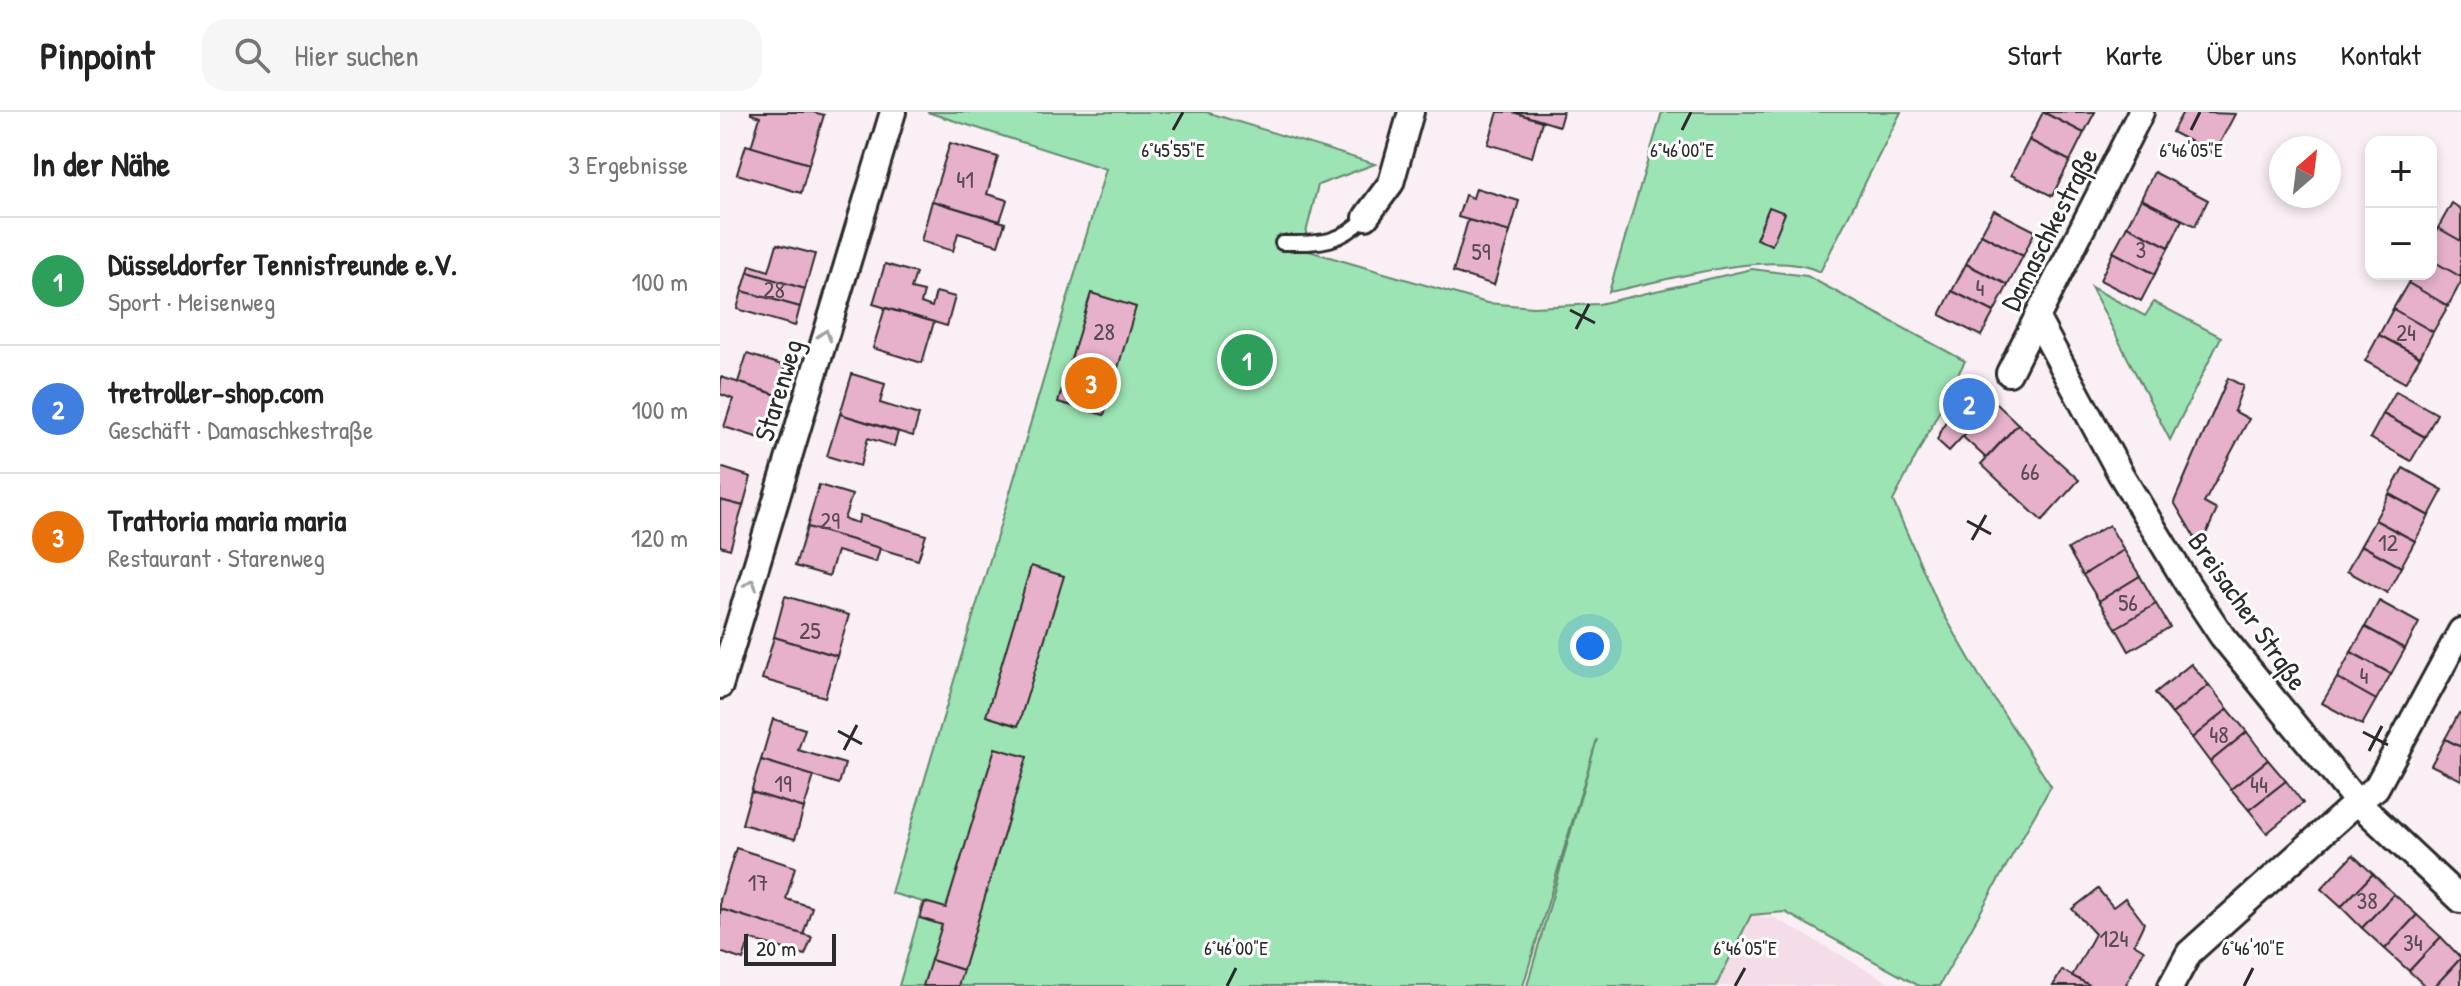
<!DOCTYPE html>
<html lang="de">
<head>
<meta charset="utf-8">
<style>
	body { margin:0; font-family:"Patrick Hand",sans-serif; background:#f6f6f6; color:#222 }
	.controls { position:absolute; right:24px; top:24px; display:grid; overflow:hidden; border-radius:16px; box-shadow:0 4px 12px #0003 }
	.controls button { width:72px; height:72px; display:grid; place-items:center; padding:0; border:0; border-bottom:2px solid #e0e0e0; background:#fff; color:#222; font:40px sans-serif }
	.compass { position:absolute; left:1549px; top:24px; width:72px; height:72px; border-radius:50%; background:#fff; box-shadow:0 4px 12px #0003; rotate:28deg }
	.scale { position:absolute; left:24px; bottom:20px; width:92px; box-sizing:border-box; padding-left:8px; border:4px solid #2b2b2b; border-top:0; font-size:22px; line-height:28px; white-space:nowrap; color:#2b2b2b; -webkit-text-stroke:6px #fff; paint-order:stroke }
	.you { position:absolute; left:870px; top:534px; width:28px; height:28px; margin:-20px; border:6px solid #fff; border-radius:50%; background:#1a73e8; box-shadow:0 0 0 12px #1a73e833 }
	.badge { display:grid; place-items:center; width:52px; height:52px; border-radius:50%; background:#db2777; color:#fff; font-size:26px; font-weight:700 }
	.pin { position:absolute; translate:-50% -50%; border:4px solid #fff; box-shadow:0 2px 8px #0006 }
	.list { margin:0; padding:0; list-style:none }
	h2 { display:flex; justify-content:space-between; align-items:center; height:104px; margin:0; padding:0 32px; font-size:34px }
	h2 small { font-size:26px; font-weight:400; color:#767676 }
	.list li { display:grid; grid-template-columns:52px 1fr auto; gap:24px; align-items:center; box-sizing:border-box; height:128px; padding:0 32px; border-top:2px solid #e0e0e0 }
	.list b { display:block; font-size:30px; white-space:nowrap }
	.list p { margin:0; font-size:26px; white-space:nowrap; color:#767676 }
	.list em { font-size:26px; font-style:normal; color:#767676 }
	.icon { flex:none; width:44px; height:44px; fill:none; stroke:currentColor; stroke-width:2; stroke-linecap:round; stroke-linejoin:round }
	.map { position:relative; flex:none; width:1741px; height:874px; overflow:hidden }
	header { display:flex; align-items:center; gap:48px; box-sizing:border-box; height:112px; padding:0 40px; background:#fff; border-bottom:2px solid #e0e0e0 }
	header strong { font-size:38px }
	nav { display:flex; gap:44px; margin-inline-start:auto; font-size:28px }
	.search { width:560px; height:72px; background:#f6f6f6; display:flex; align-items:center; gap:20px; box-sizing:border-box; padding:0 28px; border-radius:24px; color:#767676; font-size:30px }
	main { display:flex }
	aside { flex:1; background:#fff }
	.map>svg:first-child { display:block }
</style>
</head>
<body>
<header>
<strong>Pinpoint</strong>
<div class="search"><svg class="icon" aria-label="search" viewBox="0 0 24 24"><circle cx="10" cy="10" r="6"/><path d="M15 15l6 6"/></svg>Hier suchen</div>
<nav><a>Start</a><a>Karte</a><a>Über uns</a><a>Kontakt</a></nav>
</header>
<main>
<aside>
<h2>In der Nähe<small>3 Ergebnisse</small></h2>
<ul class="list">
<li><span class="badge" style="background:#2e9e5b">1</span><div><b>Düsseldorfer Tennisfreunde e.V.</b><p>Sport · Meisenweg</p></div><em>100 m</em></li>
<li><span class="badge" style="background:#3f7fe0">2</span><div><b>tretroller-shop.com</b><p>Geschäft · Damaschkestraße</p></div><em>100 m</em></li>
<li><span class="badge" style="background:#e8710a">3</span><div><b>Trattoria maria maria</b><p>Restaurant · Starenweg</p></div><em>120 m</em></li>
</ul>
</aside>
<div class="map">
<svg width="1741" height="874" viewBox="0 0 1741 874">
	<rect width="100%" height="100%" fill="#faeff5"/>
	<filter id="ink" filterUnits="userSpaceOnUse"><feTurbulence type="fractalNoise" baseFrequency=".0125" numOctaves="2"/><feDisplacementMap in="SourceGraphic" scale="16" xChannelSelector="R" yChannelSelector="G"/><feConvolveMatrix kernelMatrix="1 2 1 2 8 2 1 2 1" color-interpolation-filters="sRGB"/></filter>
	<g filter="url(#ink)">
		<polygon fill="#f4dce8" points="1031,803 1055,806 1175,874 996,874"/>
		<g fill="#9ce4b3" stroke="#64886f" stroke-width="2">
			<polygon points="207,0 486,0 655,52 598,73 582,137 767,191 813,195 879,192 1032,157 1087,164 1245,249 1173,389 1218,492 1261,567 1331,674 1219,874 1199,874 1065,800 1031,803 996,874 807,874 877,627 803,874 179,874 203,790 171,781 386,57"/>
			<path d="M942 0H1181L1100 160C1053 135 941 170 889 180Z"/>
			<polygon points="1371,175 1425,204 1434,190 1501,225 1450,328"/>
		</g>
		<g fill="#e7b1cb" stroke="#2b2b2b" stroke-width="2">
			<polygon points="31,0 93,0 104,3 89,52 31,35 40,5 31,2"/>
			<polygon points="778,0 793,0 822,9 812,45 768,32"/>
			<polygon points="793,0 843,0 839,14"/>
			<polygon points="1323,0 1364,21 1350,49 1309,28"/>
			<polygon points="1323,0 1375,0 1364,21"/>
			<polygon points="1463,0 1515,2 1494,42 1452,20"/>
			<polygon points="1309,28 1350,49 1332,84 1291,63"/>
			<polygon points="230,31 278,45 267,82 287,88 280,109 212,89"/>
			<polygon points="26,33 89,52 81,81 17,62"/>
			<polygon points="1434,60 1488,88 1475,114 1421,87"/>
			<polygon points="756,76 799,89 790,120 738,105 745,83 753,86"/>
			<polygon points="1421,87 1462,108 1449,135 1407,114"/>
			<polygon points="212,89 285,111 278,133 238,121 233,139 201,129"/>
			<polygon points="1732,91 1741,97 1741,129 1718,116"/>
			<polygon points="1049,95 1065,101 1052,133 1036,127"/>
			<polygon points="1274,98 1315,119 1303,144 1261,122"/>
			<polygon points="748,108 790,120 774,173 733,160"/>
			<polygon points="1407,114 1449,135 1435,162 1393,140"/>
			<polygon points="1718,116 1741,129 1741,165 1711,148 1711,129"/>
			<polygon points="1261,122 1303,144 1288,173 1246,152"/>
			<polygon points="57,132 95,142 85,177 28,160 30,153 49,159"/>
			<polygon points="1393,140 1435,162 1421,189 1380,168"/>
			<polygon points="1711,148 1741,165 1741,170 1728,194 1688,171 1693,162 1711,162"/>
			<polygon points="165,152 196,161 191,177 204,180 201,191 212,195 216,180 235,185 227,214 153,192"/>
			<polygon points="1246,152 1288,173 1274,200 1232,179"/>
			<polygon points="28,160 85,177 80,195 22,179"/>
			<polygon points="1688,171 1728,194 1713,220 1673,197"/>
			<polygon points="22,179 80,195 75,214 17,197"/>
			<polygon points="1232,179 1274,200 1261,224 1220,203"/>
			<polygon points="371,181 416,195 384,303 338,290"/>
			<polygon points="165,196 214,210 202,251 153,236"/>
			<polygon points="1673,197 1713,220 1700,245 1659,223"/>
			<polygon points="1659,223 1700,245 1685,271 1645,249"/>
			<polygon points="27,242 65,254 57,283 18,270"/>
			<polygon points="132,262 165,272 160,291 199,303 193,324 120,302"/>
			<polygon points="1,265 57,283 43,327 4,315 13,287 0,282"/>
			<polygon points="1508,266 1523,274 1514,299 1529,307 1484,391 1497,398 1486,422 1475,426 1454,390"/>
			<polygon points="1245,269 1275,290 1229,339 1217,328"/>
			<polygon points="1676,279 1717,302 1705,325 1663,302"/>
			<polygon points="1275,290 1298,312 1266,346 1243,325"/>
			<polygon points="120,302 178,320 174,334 148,326 140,354 107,344"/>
			<polygon points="1663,302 1705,325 1691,349 1650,326"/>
			<polygon points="1298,312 1359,368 1322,409 1261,352"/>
			<polygon points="0,355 31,365 23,394 0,388"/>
			<polygon points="1683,356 1723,378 1709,404 1669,382"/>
			<polygon points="99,373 132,383 124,407 138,411 140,403 206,423 198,448 87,415"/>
			<polygon points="1669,382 1709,404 1695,429 1655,408"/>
			<polygon points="0,388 23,394 10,437 0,434"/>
			<polygon points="1655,408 1695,429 1681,455 1641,433"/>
			<polygon points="1389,413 1404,438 1363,463 1348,437"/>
			<polygon points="87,415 160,436 156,450 117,439 109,464 75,454"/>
			<polygon points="1641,433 1681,455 1667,481 1627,459"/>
			<polygon points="1404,438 1420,464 1379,489 1363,463"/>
			<polygon points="311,454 344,464 298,614 266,604"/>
			<polygon points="1420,464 1436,492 1396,516 1379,489"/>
			<polygon points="65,484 129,503 117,544 54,525"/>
			<polygon points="1659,489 1699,511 1685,537 1645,515"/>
			<polygon points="1436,492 1450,515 1409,539 1396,516"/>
			<polygon points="1645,515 1685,537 1671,562 1631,540"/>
			<polygon points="54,525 117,544 105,585 42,567"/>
			<polygon points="1631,540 1671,562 1656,588 1617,566"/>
			<polygon points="1471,552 1489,573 1452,602 1435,581"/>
			<polygon points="1617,566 1656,588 1642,613 1602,591"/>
			<polygon points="1489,573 1508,597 1472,626 1452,602"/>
			<polygon points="1508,597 1527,620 1490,650 1472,626"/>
			<polygon points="1739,601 1741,602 1741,635 1725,627"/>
			<polygon points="53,607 85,617 78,638 125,652 119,672 41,648"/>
			<polygon points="1527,620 1548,648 1511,677 1490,650"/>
			<polygon points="1725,627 1741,635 1741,668 1711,653"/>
			<polygon points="275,636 307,645 243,858 211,848 222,813 200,806 205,790 226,796"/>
			<polygon points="41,648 94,664 84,696 31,680"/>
			<polygon points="1548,648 1566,669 1529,698 1511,677"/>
			<polygon points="1566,669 1583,691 1547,721 1529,698"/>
			<polygon points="31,680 84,696 75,727 22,712"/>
			<polygon points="16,736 75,755 66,787 92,795 83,823 0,797 0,788"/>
			<polygon points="1633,743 1653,762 1621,795 1601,777"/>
			<polygon points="1653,762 1674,782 1642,816 1621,795"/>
			<polygon points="1378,777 1393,795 1405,786 1424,811 1414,832 1424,838 1405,874 1371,874 1352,864 1375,822 1352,797"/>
			<polygon points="1674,782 1697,803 1665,837 1642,816"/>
			<polygon points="0,797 92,825 85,843 30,827 23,848 0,840"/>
			<polygon points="1697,803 1721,825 1689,859 1665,837"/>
			<polygon points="1721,825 1741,846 1715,874 1705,874 1689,859"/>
			<polygon points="1741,846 1741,874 1715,874"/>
			<polygon points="211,848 243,858 238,874 203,874"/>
			<polygon points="1342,858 1352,864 1371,874 1333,874"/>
		</g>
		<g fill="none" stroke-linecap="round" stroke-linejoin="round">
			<defs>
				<path id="lane" d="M562 131C598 131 619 133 646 105"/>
				<g id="street">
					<polyline points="646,105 671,71 691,0"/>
					<polyline points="1317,207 1400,361 1468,473 1502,524 1637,690 1741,788"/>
					<polyline points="1289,261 1421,0"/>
					<polyline points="0,574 173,0"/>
					<polyline points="1451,874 1469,841 1637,690 1656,676 1741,519"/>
				</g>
			</defs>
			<use href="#lane" stroke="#2b2b2b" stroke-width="18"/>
			<use href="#street" stroke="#2b2b2b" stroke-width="30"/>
			<use href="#lane" stroke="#fff" stroke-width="12"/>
			<use href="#street" stroke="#fff" stroke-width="24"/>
		</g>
		<defs><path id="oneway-chevron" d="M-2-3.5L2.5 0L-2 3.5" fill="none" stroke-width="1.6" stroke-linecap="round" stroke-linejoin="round" transform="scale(2)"/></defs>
		<g stroke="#a0a0a0">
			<use href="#oneway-chevron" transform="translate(105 223) rotate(-73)"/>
			<use href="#oneway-chevron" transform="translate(31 472) rotate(-73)"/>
		</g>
	</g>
	<path fill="none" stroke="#2b2b2b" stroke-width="3" d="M453 18 463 0M962 18 971 0M1471 18 1480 0M850 198 875 211M856 217 869 192M1247 409 1271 422M1252 428 1266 403M118 619 142 632M1643 620 1668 633M124 638 137 613M1649 639 1662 614M507 874 516 856M1015 874 1025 856M1524 874 1533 856"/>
	<g text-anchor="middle" stroke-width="6" stroke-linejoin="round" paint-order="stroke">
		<g font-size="24" fill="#5a4c53">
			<text x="245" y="76">41</text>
			<text x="1421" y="146">3</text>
			<text x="761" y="148">59</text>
			<text x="1260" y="184">4</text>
			<text x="54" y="186">28</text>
			<text x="384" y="228">28</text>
			<text x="1686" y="229">24</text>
			<text x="1310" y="368">66</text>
			<text x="110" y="417">29</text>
			<text x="1668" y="439">12</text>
			<text x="1408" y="499">56</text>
			<text x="90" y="527">25</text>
			<text x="1644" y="572">4</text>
			<text x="1499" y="631">48</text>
			<text x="63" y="680">19</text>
			<text x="1539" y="681">44</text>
			<text x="38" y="779">17</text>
			<text x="1647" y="797">38</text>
			<text x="1394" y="835">124</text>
			<text x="1693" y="839">34</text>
		</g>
		<g font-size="28" fill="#2b2b2b" stroke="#fff">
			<text transform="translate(1329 117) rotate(-63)" y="10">Damaschkestraße</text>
			<text transform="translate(58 278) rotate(-73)" y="10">Starenweg</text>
			<text transform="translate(1528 499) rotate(55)" y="10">Breisacher Straße</text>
		</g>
	</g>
	<g font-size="20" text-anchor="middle" fill="#2b2b2b" stroke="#fff" stroke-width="6" stroke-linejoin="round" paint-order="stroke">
		<text x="453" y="45">6°45'55"E</text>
		<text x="962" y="45">6°46'00"E</text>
		<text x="1471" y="45">6°46'05"E</text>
		<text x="516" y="843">6°46'00"E</text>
		<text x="1025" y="843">6°46'05"E</text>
		<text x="1533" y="843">6°46'10"E</text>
	</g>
</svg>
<div class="controls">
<button>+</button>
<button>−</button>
</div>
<svg class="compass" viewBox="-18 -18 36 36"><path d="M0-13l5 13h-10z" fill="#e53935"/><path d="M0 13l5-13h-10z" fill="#767676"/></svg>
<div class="scale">20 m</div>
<div class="you"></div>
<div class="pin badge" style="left:527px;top:248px;background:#2e9e5b">1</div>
<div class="pin badge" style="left:1249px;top:292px;background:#3f7fe0">2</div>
<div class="pin badge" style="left:371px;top:271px;background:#e8710a">3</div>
</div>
</main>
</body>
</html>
